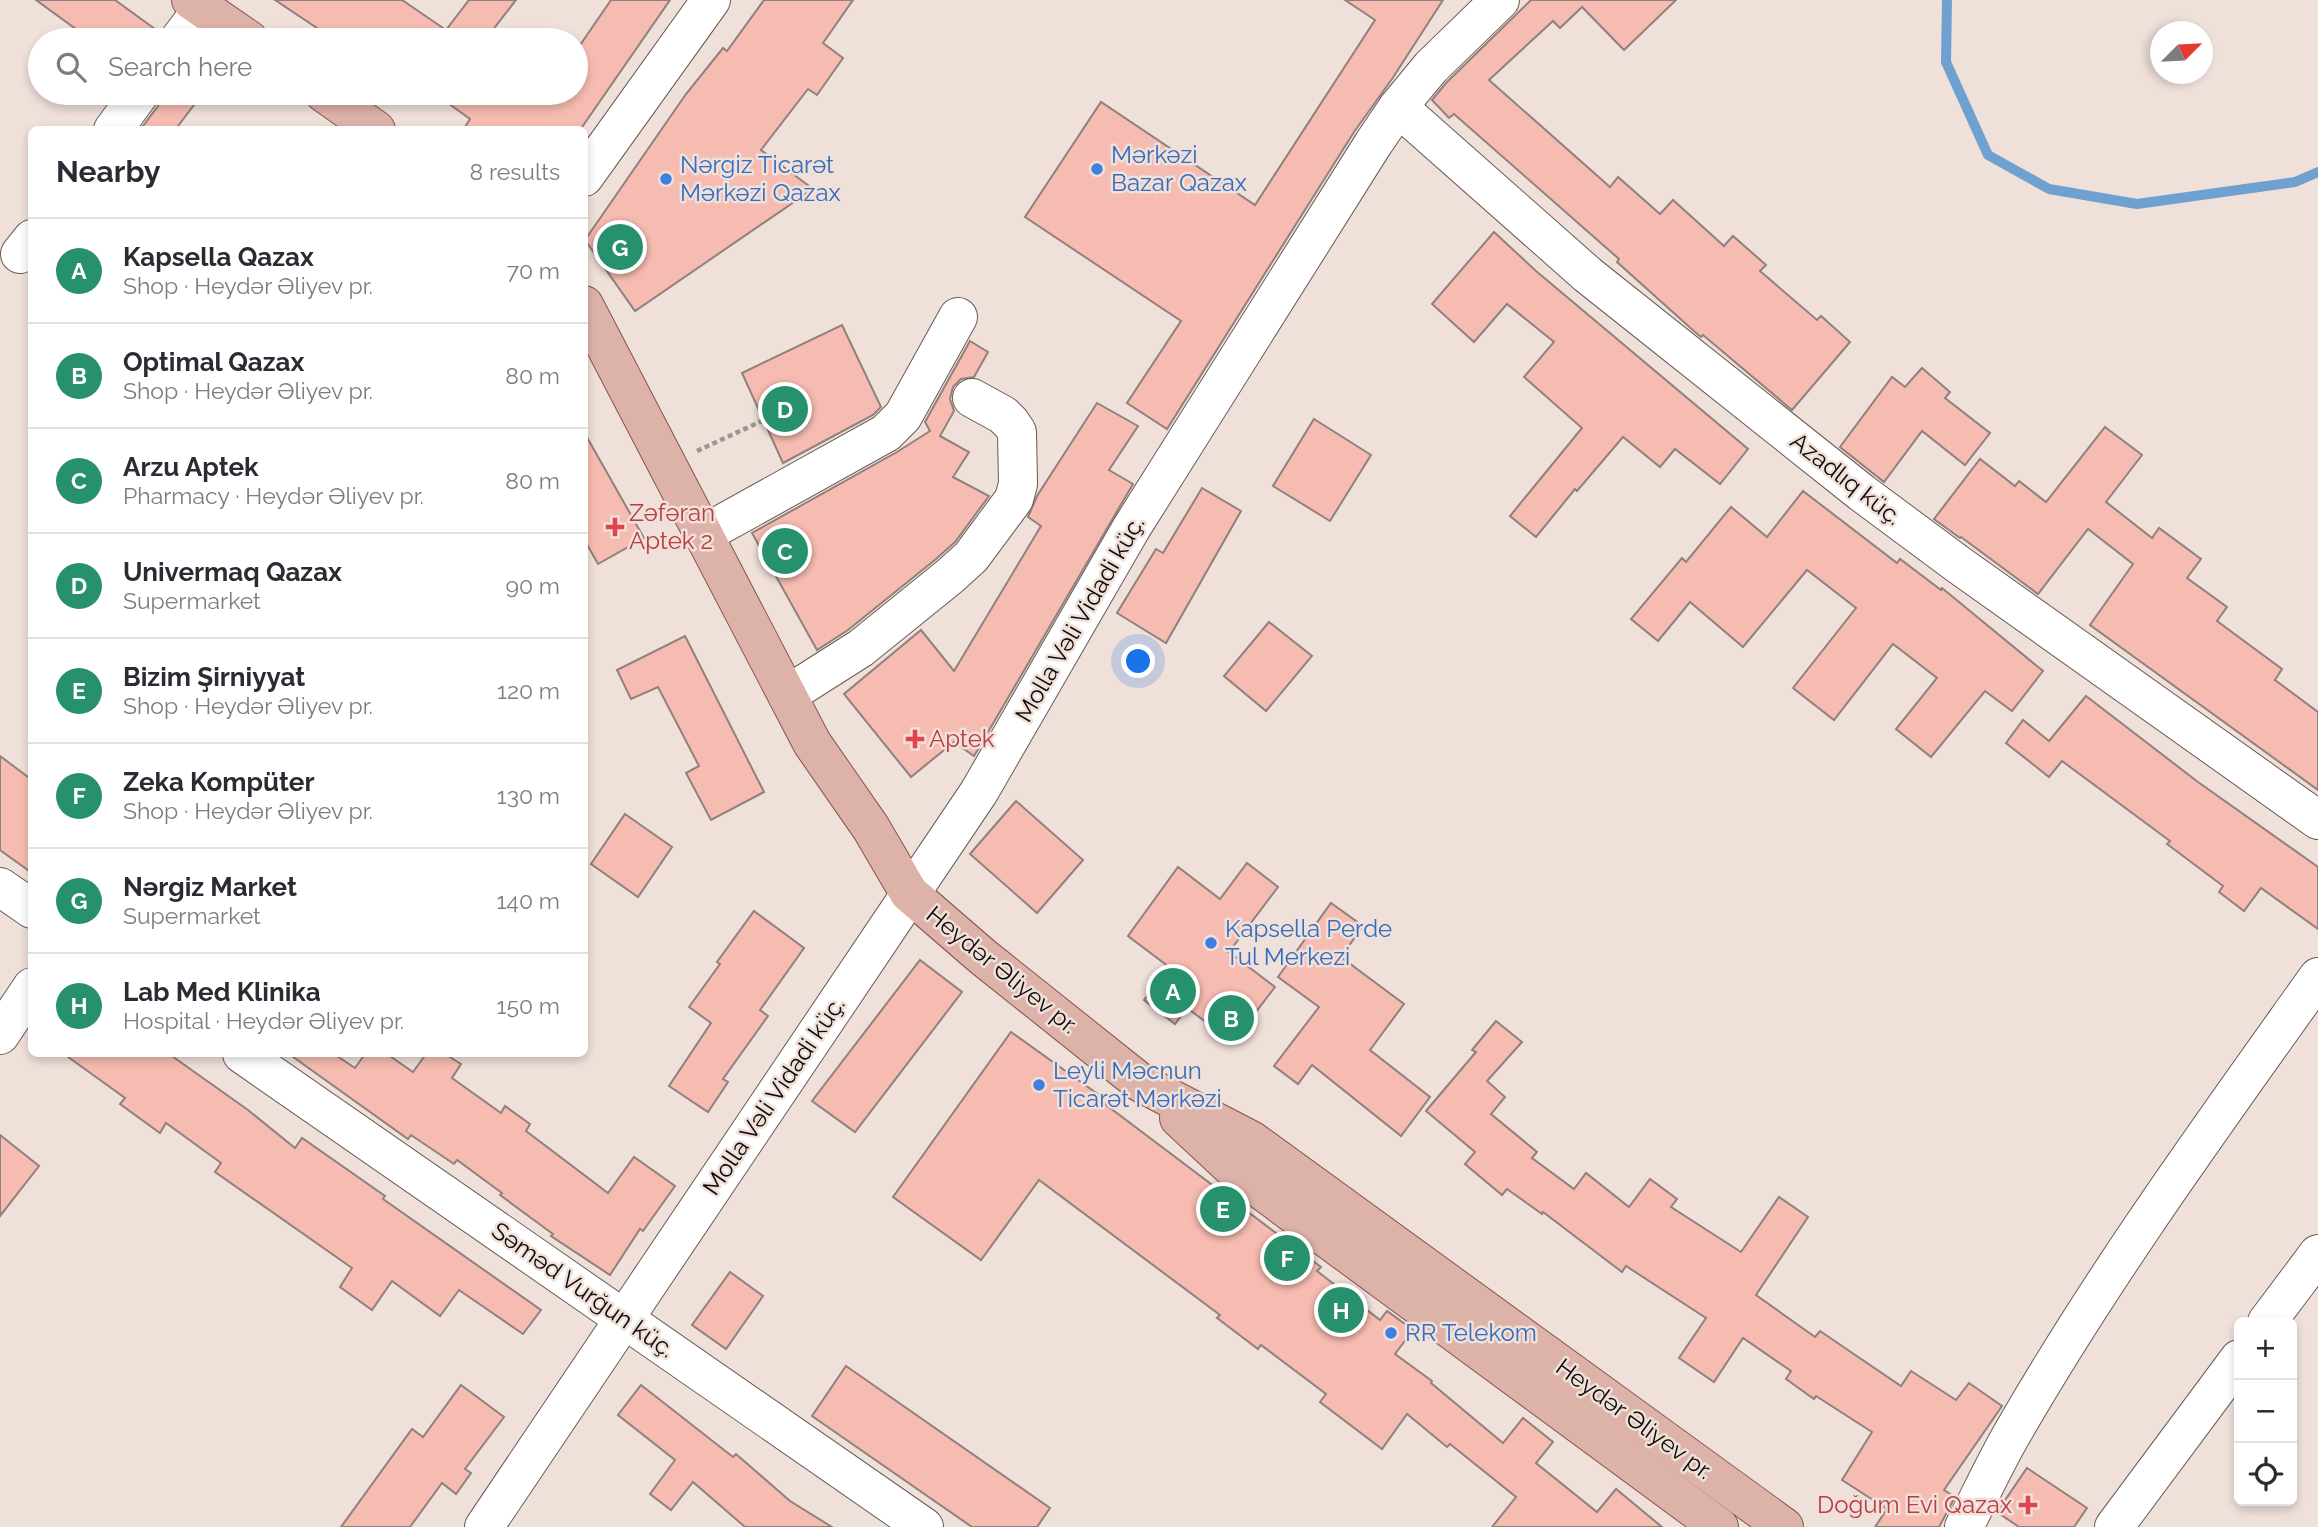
<!DOCTYPE html>
<html lang="en">
<head>
<meta charset="utf-8">
<style>
	body { margin:0; font-family:Raleway,sans-serif; background:#f2f2f3; color:#2b2b33 }
	.controls { position:absolute; right:21px; bottom:21px; display:grid; overflow:hidden; border-radius:10px; box-shadow:0 4px 10px #0003 }
	.controls button { width:63px; height:63px; display:grid; place-items:center; padding:0; border:0; border-bottom:2px solid #e1e1e2; background:#fff; color:#2b2b33; font:35px sans-serif }
	.compass { position:absolute; left:2150px; top:21px; width:63px; height:63px; border-radius:50%; background:#fff; box-shadow:0 4px 10px #0003; rotate:66deg }
	.you { position:absolute; left:1139px; top:662px; width:24px; height:24px; margin:-18px; border:5px solid #fff; border-radius:50%; background:#1a73e8; box-shadow:0 0 0 10px #1a73e833 }
	.badge { display:grid; place-items:center; width:46px; height:46px; border-radius:50%; background:#27906d; color:#fff; font-size:23px; font-weight:700 }
	.pin { position:absolute; translate:-50% -50%; border:4px solid #fff; box-shadow:0 2px 7px #0006 }
	.list { margin:0; padding:0; list-style:none }
	h2 { display:flex; justify-content:space-between; align-items:center; height:91px; margin:0; padding:0 28px; font-size:30px }
	h2 small { font-size:23px; font-weight:400; color:#7c7c81 }
	.list li { display:grid; grid-template-columns:46px 1fr auto; gap:21px; align-items:center; box-sizing:border-box; height:105px; padding:0 28px; border-top:2px solid #e1e1e2 }
	.list b { display:block; font-size:26px; white-space:nowrap }
	.list p { margin:0; font-size:23px; white-space:nowrap; color:#7c7c81 }
	.list em { font-size:23px; font-style:normal; color:#7c7c81 }
	.icon { flex:none; width:38px; height:38px; fill:none; stroke:currentColor; stroke-width:2; stroke-linecap:round; stroke-linejoin:round }
	.map { position:relative; flex:none; width:2318px; height:1527px; overflow:hidden }
	.search { position:absolute; background:#fff; box-shadow:0 4px 10px #0003; left:28px; top:28px; width:560px; height:77px; display:flex; align-items:center; gap:18px; box-sizing:border-box; padding:0 24px; border-radius:38px; color:#7c7c81; font-size:26px }
	.panel { position:absolute; background:#fff; box-shadow:0 4px 10px #0003; left:28px; top:126px; width:560px; height:931px; border-radius:10px }
	.map>svg:first-child { display:block }
</style>
</head>
<body>
<div class="map">
<svg width="2318" height="1527" viewBox="0 0 2318 1527">
	<rect width="100%" height="100%" fill="#efe0d9"/>
	<g fill="none" stroke-linecap="round" stroke-linejoin="round">
		<polyline stroke="#6ea0d0" stroke-width="10" points="1947,0 1946,62 1988,155 2049,189 2137,204 2295,182 2318,172"/>
	</g>
	<g fill="#f7bcb1" stroke="#90807e" stroke-width="2">
		<polygon points="36,0 115,0 159,32 158,40 91,40"/>
		<polygon points="275,0 402,0 446,30 469,0 516,0 485,40 335,40"/>
		<polygon points="611,0 670,0 580,130 463,130 470,119 434,93 576,93 576,51"/>
		<polygon points="764,0 853,0 823,43 843,58 817,95 808,89 761,150 813,189 635,311 585,240 686,94 723,48 727,51"/>
		<polygon points="1345,0 1443,0 1392,79 1354,132 1167,429 1127,403 1181,321 1025,217 1101,102 1255,205 1375,20"/>
		<polygon points="1531,0 1676,0 1624,50 1582,7 1560,28 1553,21 1489,80 1610,187 1618,177 1660,214 1673,200 1724,246 1733,236 1766,265 1760,271 1817,320 1821,316 1850,342 1792,410 1703,335 1701,337 1695,332 1617,262 1619,259 1454,114 1449,118 1432,100 1447,82"/>
		<polygon points="161,93 203,93 175,130 140,130 158,106"/>
		<polygon points="1494,232 1536,271 1748,449 1720,484 1675,449 1660,467 1623,437 1577,491 1575,489 1536,537 1510,516 1582,428 1524,377 1554,342 1507,304 1474,342 1432,304"/>
		<polygon points="842,325 881,407 873,415 783,463 742,373"/>
		<polygon points="970,341 988,352 974,377 961,379 953,387 950,399 954,411 940,436 969,452 953,477 989,496 955,542 936,559 848,630 817,650 752,533 897,452 930,431 925,422"/>
		<polygon points="1922,368 1950,392 1945,398 1990,433 1965,465 1922,431 1884,482 1840,447 1892,377 1905,387"/>
		<polygon points="1097,403 1138,426 1109,470 1133,484 974,756 954,742 911,777 844,694 921,630 954,671 1041,526 1028,517 1037,496"/>
		<polygon points="1314,419 1371,455 1330,521 1273,486"/>
		<polygon points="2105,427 2142,455 2106,502 2152,538 2159,528 2201,559 2187,578 2227,607 2217,621 2282,669 2275,680 2318,712 2318,790 2090,625 2133,564 2088,529 2038,594 1961,537 1960,538 1934,519 1980,459 2015,486 2019,481 2046,502"/>
		<polygon points="584,432 644,538 598,564 584,539"/>
		<polygon points="1202,488 1241,511 1166,643 1117,613 1156,549 1163,553"/>
		<polygon points="1803,491 1897,563 1900,559 1941,590 1942,588 2043,671 2012,711 1985,691 1931,757 1896,729 1937,678 1893,644 1834,720 1793,688 1856,608 1807,570 1743,647 1690,602 1658,641 1631,619 1682,558 1686,562 1731,507 1767,537"/>
		<polygon points="1269,622 1312,656 1266,711 1224,676"/>
		<polygon points="685,636 764,792 711,820 686,773 699,766 658,687 631,699 617,670"/>
		<polygon points="2086,696 2198,782 2318,867 2318,929 2261,888 2244,911 2219,892 2223,886 2167,844 2170,841 2062,761 2049,777 2006,743 2023,720 2049,741"/>
		<polygon points="0,756 32,780 32,873 0,850"/>
		<polygon points="1016,801 1083,860 1037,913 970,854"/>
		<polygon points="625,814 672,847 638,897 591,864"/>
		<polygon points="1247,863 1278,887 1229,952 1275,987 1233,1042 1187,1008 1175,1024 1144,1000 1169,967 1128,936 1178,867 1220,899"/>
		<polygon points="1331,903 1363,926 1341,957 1404,1004 1370,1050 1430,1097 1401,1136 1312,1065 1298,1084 1274,1066 1319,1007 1278,977"/>
		<polygon points="754,911 804,948 760,1010 768,1016 723,1079 728,1082 708,1112 669,1086 711,1023 689,1007 720,964 717,962"/>
		<polygon points="920,960 962,992 855,1132 812,1101"/>
		<polygon points="1496,1021 1522,1042 1487,1081 1505,1097 1491,1114 1537,1152 1532,1158 1574,1189 1586,1173 1629,1207 1650,1179 1677,1199 1671,1207 1741,1252 1779,1197 1808,1217 1756,1295 1815,1337 1820,1331 1901,1386 1911,1371 1956,1400 1969,1383 2002,1406 1944,1490 1955,1497 1939,1527 1875,1527 1887,1509 1842,1480 1872,1432 1816,1396 1814,1399 1786,1379 1791,1371 1743,1338 1714,1382 1679,1358 1706,1318 1626,1266 1622,1272 1543,1212 1542,1214 1507,1189 1502,1195 1465,1164 1475,1152 1426,1111 1476,1052 1472,1050"/>
		<polygon points="1011,1032 1099,1095 1097,1098 1321,1267 1317,1271 1380,1320 1387,1311 1413,1330 1395,1354 1432,1381 1431,1383 1503,1443 1523,1418 1553,1442 1536,1463 1597,1512 1616,1489 1662,1527 1492,1527 1516,1497 1450,1444 1447,1447 1407,1414 1382,1449 1320,1402 1326,1394 1261,1345 1258,1349 1217,1318 1220,1315 1039,1180 981,1260 893,1197"/>
		<polygon points="64,1054 169,1054 248,1110 295,1148 302,1138 385,1196 383,1199 541,1310 523,1334 459,1290 440,1316 392,1281 372,1310 340,1287 352,1268 215,1172 221,1163 166,1123 160,1133 120,1104 125,1098"/>
		<polygon points="289,1054 334,1054 355,1068 365,1054 387,1054 413,1072 426,1054 445,1054 461,1064 452,1078 501,1113 505,1106 530,1124 526,1131 608,1193 634,1157 675,1186 643,1231 640,1229 610,1275 551,1236 553,1234 500,1195 502,1193 457,1160 454,1164 411,1135 408,1139"/>
		<polygon points="0,1135 39,1166 0,1216"/>
		<polygon points="730,1272 763,1296 726,1349 692,1325"/>
		<polygon points="846,1366 1050,1508 1037,1527 972,1527 812,1416"/>
		<polygon points="461,1385 504,1417 465,1469 471,1473 456,1494 442,1483 410,1527 341,1527 412,1429 423,1437"/>
		<polygon points="641,1385 733,1457 736,1454 790,1501 832,1527 745,1527 693,1482 671,1510 650,1494 675,1460 618,1415"/>
		<polygon points="2027,1468 2087,1508 2074,1527 2019,1527 1997,1512"/>
	</g>
	<g fill="none" stroke-linecap="round" stroke-linejoin="round">
		<defs>
			<g id="minor">
				<polyline points="179,40 203,8"/>
				<polyline points="1398,107 1588,275 1862,493 1959,565 2318,820"/>
				<polyline points="113,130 140,93"/>
				<polyline points="584,177 711,0"/>
				<polyline points="20,254 32,239"/>
				<polyline points="704,534 886,433 903,416 958,317"/>
				<polyline points="787,695 861,648 950,576 971,557 1014,499 1018,484 1017,432 1011,423 1003,415 972,398"/>
				<polyline points="0,887 32,909"/>
				<polyline points="0,1035 32,987"/>
				<polyline points="242,1054 924,1527"/>
				<polyline points="2267,1322 2318,1254"/>
				<polyline points="484,1527 979,792 1132,527 1373,144 1398,107 1431,67 1500,0"/>
				<path d="M1964 1527C1980 1496 1995 1463 2013 1432 2104 1274 2212 1126 2318 977"/>
				<polyline points="2114,1527 2239,1359"/>
			</g>
			<g id="major">
				<polyline points="191,0 249,40"/>
				<polyline points="324,93 376,130"/>
				<polyline points="584,305 812,743 871,828 909,893 983,957 1141,1083 1251,1140 1784,1527"/>
				<polyline points="1179,1118 1238,1173 1719,1527"/>
			</g>
		</defs>
		<use href="#minor" stroke="#685b55" stroke-width="40"/>
		<use href="#major" stroke="#86554c" stroke-width="40"/>
		<polyline stroke="#a0948f" stroke-width="4.5" stroke-dasharray="5 3.5" stroke-linecap="butt" points="697,451 764,420"/>
		<use href="#minor" stroke="#fff" stroke-width="38"/>
		<use href="#major" stroke="#ddb2a9" stroke-width="38"/>
	</g>
	<g fill="#3f7fe0" stroke="#efe0d9" stroke-width="2.5">
		<circle cx="1097" cy="169" r="7"/>
		<circle cx="666" cy="179" r="7"/>
		<circle cx="1211" cy="943" r="7"/>
		<circle cx="1039" cy="1085" r="7"/>
		<circle cx="1391" cy="1333" r="7"/>
	</g>
	<g fill="#e0444e" stroke="#efe0d9" stroke-width="2.5">
		<path d="M611.5 516.5h7v7h7v7h-7v7h-7v-7h-7v-7h7z"/>
		<path d="M911.5 728.5h7v7h7v7h-7v7h-7v-7h-7v-7h7z"/>
		<path d="M2024.5 1494.5h7v7h7v7h-7v7h-7v-7h-7v-7h7z"/>
	</g>
	<g text-anchor="middle" stroke-width="5" stroke-linejoin="round" paint-order="stroke">
		<g font-size="24" fill="#366cbe" stroke="#efe0d9" text-anchor="start">
			<text x="1111" y="163">Mərkəzi<tspan x="1111" dy="28">Bazar Qazax</tspan></text>
			<text x="680" y="173">Nərgiz Ticarət<tspan x="680" dy="28">Mərkəzi Qazax</tspan></text>
			<text x="1225" y="937">Kapsella Perde<tspan x="1225" dy="28">Tul Merkezi</tspan></text>
			<text x="1053" y="1079">Leyli Məcnun<tspan x="1053" dy="28">Ticarət Mərkəzi</tspan></text>
			<text x="1405" y="1341">RR Telekom</text>
		</g>
		<g font-size="24" fill="#0f0a08" stroke="#efe0d9">
			<text transform="translate(1846 479) rotate(38)" y="8">Azadlıq küç.</text>
			<text transform="translate(1080 619) rotate(-60)" y="8">Molla Vəli Vidadi küç.</text>
			<text transform="translate(1002 970) rotate(39)" y="8">Heydər Əliyev pr.</text>
			<text transform="translate(774 1096) rotate(-56)" y="8">Molla Vəli Vidadi küç.</text>
			<text transform="translate(583 1290) rotate(35)" y="8">Səməd Vurğun küç.</text>
			<text transform="translate(1634 1419) rotate(36)" y="8">Heydər Əliyev pr.</text>
		</g>
		<g font-size="24" fill="#be3a42" stroke="#efe0d9" text-anchor="start">
			<text x="629" y="521">Zəfəran<tspan x="629" dy="28">Aptek 2</tspan></text>
			<text x="929" y="747">Aptek</text>
			<text x="2012" y="1513" text-anchor="end">Doğum Evi Qazax</text>
		</g>
	</g>
</svg>
<div class="controls">
<button>+</button>
<button>−</button>
<button><svg class="icon" aria-label="locate" viewBox="0 0 24 24"><circle cx="12" cy="12" r="6"/><path d="M12 2v4M12 18v4M2 12h4M18 12h4"/></svg></button>
</div>
<svg class="compass" viewBox="-18 -18 36 36"><path d="M0-13l5 13h-10z" fill="#e53935"/><path d="M0 13l5-13h-10z" fill="#7c7c81"/></svg>
<div class="you"></div>
<div class="pin badge" style="left:1173px;top:991px">A</div>
<div class="pin badge" style="left:1231px;top:1018px">B</div>
<div class="pin badge" style="left:785px;top:551px">C</div>
<div class="pin badge" style="left:785px;top:409px">D</div>
<div class="pin badge" style="left:1223px;top:1209px">E</div>
<div class="pin badge" style="left:1287px;top:1258px">F</div>
<div class="pin badge" style="left:620px;top:247px">G</div>
<div class="pin badge" style="left:1341px;top:1310px">H</div>
<div class="search"><svg class="icon" aria-label="search" viewBox="0 0 24 24"><circle cx="10" cy="10" r="6"/><path d="M15 15l6 6"/></svg>Search here</div>
<section class="panel">
<h2>Nearby<small>8 results</small></h2>
<ul class="list">
<li><span class="badge">A</span><div><b>Kapsella Qazax</b><p>Shop · Heydər Əliyev pr.</p></div><em>70 m</em></li>
<li><span class="badge">B</span><div><b>Optimal Qazax</b><p>Shop · Heydər Əliyev pr.</p></div><em>80 m</em></li>
<li><span class="badge">C</span><div><b>Arzu Aptek</b><p>Pharmacy · Heydər Əliyev pr.</p></div><em>80 m</em></li>
<li><span class="badge">D</span><div><b>Univermaq Qazax</b><p>Supermarket</p></div><em>90 m</em></li>
<li><span class="badge">E</span><div><b>Bizim Şirniyyat</b><p>Shop · Heydər Əliyev pr.</p></div><em>120 m</em></li>
<li><span class="badge">F</span><div><b>Zeka Kompüter</b><p>Shop · Heydər Əliyev pr.</p></div><em>130 m</em></li>
<li><span class="badge">G</span><div><b>Nərgiz Market</b><p>Supermarket</p></div><em>140 m</em></li>
<li><span class="badge">H</span><div><b>Lab Med Klinika</b><p>Hospital · Heydər Əliyev pr.</p></div><em>150 m</em></li>
</ul>
</section>
</div>
</body>
</html>
